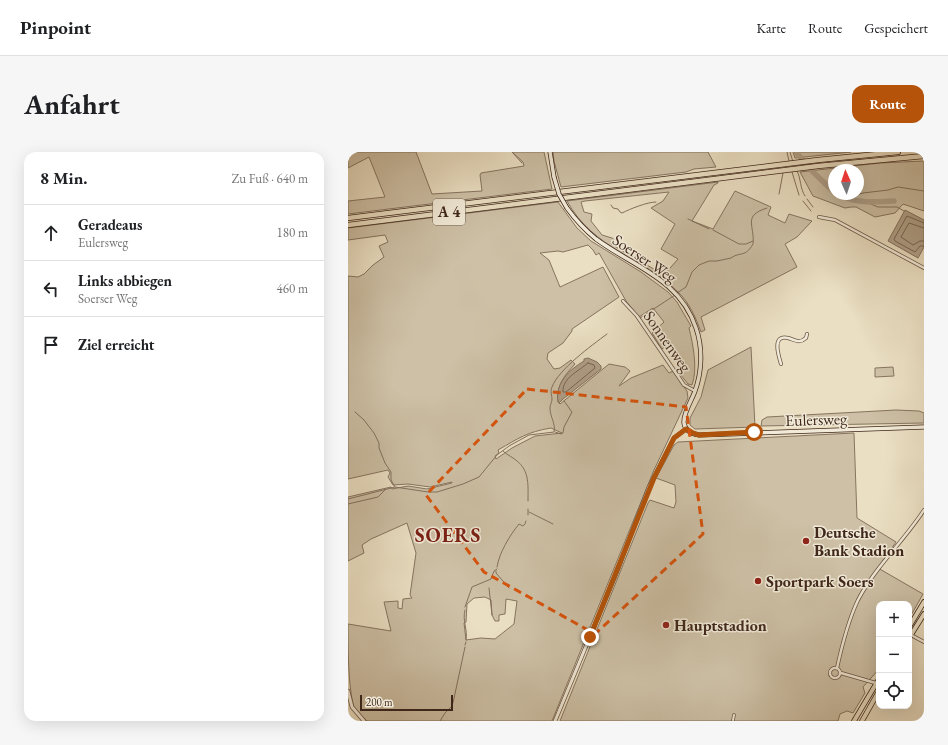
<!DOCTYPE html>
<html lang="de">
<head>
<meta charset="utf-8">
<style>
	body { margin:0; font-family:"EB Garamond",serif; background:#f6f6f6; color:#202124 }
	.controls { position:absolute; right:12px; bottom:12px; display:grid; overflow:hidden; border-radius:8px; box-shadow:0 4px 16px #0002 }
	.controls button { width:36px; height:36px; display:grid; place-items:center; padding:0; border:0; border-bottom:1px solid #e0e0e0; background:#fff; color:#202124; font:20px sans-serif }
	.compass { position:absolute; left:480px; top:12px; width:36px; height:36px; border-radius:50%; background:#fff; box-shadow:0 4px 16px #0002; rotate:357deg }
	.scale { position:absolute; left:12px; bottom:10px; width:93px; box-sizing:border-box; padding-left:4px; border:2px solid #3f271a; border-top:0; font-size:11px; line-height:14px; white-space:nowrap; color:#3f271a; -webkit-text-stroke:3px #f1ead8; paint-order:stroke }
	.stop { position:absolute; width:12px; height:12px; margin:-9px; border:3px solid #b45309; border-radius:50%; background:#fff }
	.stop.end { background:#b45309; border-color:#fff; box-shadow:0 1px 4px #0008 }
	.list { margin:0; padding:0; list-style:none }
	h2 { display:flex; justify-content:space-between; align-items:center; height:52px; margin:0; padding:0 16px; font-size:17px }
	h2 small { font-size:13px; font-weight:400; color:#757577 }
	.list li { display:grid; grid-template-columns:26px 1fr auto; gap:12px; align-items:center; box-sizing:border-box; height:56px; padding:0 16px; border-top:1px solid #e0e0e0 }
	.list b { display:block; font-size:15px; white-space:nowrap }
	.list p { margin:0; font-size:13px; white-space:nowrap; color:#757577 }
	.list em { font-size:13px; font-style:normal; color:#757577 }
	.icon { flex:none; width:22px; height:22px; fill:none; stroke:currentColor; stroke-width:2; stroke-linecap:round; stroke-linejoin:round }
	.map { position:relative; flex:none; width:576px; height:569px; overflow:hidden; border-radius:12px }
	header { display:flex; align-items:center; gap:24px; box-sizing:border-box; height:56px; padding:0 20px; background:#fff; border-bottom:1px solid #e0e0e0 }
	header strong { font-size:19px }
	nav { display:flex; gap:22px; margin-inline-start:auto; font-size:14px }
	.intro { display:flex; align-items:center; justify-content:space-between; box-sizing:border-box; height:96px; padding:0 24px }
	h1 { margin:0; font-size:28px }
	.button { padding:10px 18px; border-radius:12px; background:#b45309; color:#fff; font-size:14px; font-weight:700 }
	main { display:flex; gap:24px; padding:0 24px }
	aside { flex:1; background:#fff; border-radius:12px; box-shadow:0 4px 16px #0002 }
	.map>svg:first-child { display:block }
</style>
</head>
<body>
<header>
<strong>Pinpoint</strong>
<nav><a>Karte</a><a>Route</a><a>Gespeichert</a></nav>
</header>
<div class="intro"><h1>Anfahrt</h1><a class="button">Route</a></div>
<main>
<aside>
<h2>8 Min.<small>Zu Fuß · 640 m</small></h2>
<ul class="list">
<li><svg class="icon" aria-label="ahead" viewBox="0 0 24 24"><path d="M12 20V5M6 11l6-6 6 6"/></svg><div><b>Geradeaus</b><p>Eulersweg</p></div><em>180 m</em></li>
<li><svg class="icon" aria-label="left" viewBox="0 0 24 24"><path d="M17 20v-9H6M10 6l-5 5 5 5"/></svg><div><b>Links abbiegen</b><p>Soerser Weg</p></div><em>460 m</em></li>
<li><svg class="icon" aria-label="arrive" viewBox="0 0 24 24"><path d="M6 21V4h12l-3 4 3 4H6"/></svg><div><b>Ziel erreicht</b></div></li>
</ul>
</aside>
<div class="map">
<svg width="576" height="569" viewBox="0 0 576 569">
	<rect width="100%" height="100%" fill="#eadfc3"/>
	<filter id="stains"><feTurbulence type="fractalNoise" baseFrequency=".005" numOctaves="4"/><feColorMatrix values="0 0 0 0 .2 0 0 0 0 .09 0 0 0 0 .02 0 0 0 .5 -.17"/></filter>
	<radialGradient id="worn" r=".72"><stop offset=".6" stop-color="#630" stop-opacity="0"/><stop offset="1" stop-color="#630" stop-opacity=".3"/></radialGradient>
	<g fill="#cdc0a6" stroke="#867460" fill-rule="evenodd">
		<polygon points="0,0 68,0 84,42 134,39 132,23 133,21 176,14 175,10 164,0 196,0 204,37 0,62 0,49 37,45 21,5 0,16"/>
		<polygon points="205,0 360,0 368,15 346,17 338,20 213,35 206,9"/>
		<polygon points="445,0 503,0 447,6"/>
		<path d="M576 9V59L555 52 547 61 527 65 508 55H503L497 56 465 44 452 20 532 11ZM486 18H510V42H486Z"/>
		<path d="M370 30V31L366 33 344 69 365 77 387 39 423 55 420 63 437 71 441 62 464 69 449 85 437 92 449 115 353 165 357 178 353 180C348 166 341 150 330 140 294 104 246 98 219 49ZM321 40 315 49 303 56 327 72 313 97 330 107 316 123 263 92 267 88 264 86 254 83 243 69 244 62 236 60 233 50 237 49Z"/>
		<path d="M210 50 229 76 243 89 293 120 320 140 329 150 343 174 341 176C345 192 350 217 344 233L340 232 329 218 337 211 322 191 314 197 304 181 316 170 305 156 291 165 278 149 251 101 248 103 245 98 240 93 215 100 210 99 192 101 201 108 212 135 255 115 271 145 224 177V179L215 191 200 201 199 207 206 217 212 216 223 208 227 212C217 223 208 233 210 250L212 252 261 212 277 215 282 219 271 234 283 226 315 213 321 221 325 219 339 239 340 246 306 318 204 569H19C14 565 9 560 6 555 0 536 0 494 0 472L43 479 36 450 50 449V456L54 457 55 447 64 446 62 443 68 401 59 371 23 387 14 393 16 401 0 409V345L43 335 44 337 60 334 79 337 104 331V330L82 335 60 332 45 333 40 325 42 321 40 318 0 327V124L10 125 16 122 25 113 36 105 31 94 40 90 37 83 0 88V76ZM203 276 214 281 187 284 164 296 148 307 147 304 151 301 150 298C171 286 179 280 203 276ZM137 445 143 448 144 463 147 469H151V463L157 462 158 447 169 449 166 472 147 487 133 486 118 488 116 471 118 470 119 452 126 446Z"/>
		<polygon points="403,195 407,275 347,277 342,273 342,266 353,245 360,218"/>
		<polygon points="545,215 546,224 527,225 527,216"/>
		<polygon points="548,258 571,259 576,261 576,271 413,274 414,268 419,265"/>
		<polygon points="506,281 509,366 548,390 530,416 575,442 561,467 561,452 531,452 531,517 515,535 517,541 505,561 499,559 492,562 490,569 212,569 300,351 302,348 326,356 328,350 327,333 308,326 326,293 330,290"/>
	</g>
	<g fill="#b0a08a" stroke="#83705d">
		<polygon points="557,58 576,68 576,95 570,106 540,89"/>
		<path d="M240 206 249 210 253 214V217L215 247 211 251 210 250C207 231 221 218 236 209V207Z"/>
	</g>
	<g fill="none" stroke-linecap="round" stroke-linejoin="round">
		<g stroke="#786452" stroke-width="1">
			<polyline points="576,71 559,64 546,87 547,89 567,100 572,94 576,94"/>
			<polyline points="576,76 561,71 553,85 565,93 572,89 576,89"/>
			<path d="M240 211 246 213 247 216 218 240H215C214 226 231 219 240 211Z"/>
		</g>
		<g stroke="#83705d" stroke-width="1">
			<polyline points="164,0 174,11"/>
			<polyline points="439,0 441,9"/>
			<polyline points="442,0 445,10"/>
			<path d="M449 19C453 26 452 37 457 44"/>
			<polyline points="444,20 451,43"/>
			<polyline points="431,42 435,21"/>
			<polyline points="497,46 515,41 540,38 550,35 576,39"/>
			<polyline points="459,47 465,55"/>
			<polyline points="455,49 463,59"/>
			<polyline points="518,50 530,55 549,55 556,59"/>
			<path d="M263 53 265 56 270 57 272 60 274 61C282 57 299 50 308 50"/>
			<polyline points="340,67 361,77"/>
			<polyline points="365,78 391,92 398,92 405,89"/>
			<path d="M329 141 338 135 344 120 351 113 361 109H369L383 106C393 99 397 106 405 92 407 73 394 64 419 56"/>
			<polyline points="292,166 327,143"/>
			<polyline points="7,260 16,268 26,281 31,291 31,296 37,311 43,320 43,328 47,335"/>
			<polyline points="207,280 213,282 215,281 216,275 224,260 216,249"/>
			<path d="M155 299C158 302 162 304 165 306 182 317 180 331 180 349"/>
			<path d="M0 347 47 335 80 340H89L115 332 131 325 149 303 161 294 181 283 206 280C208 272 202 265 202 256 202 253 204 250 204 247 204 244 202 239 204 235 211 217 243 194 259 182"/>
			<polyline points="0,352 30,345 37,338"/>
			<polyline points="181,360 205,372"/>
			<polyline points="180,363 180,357"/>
			<path d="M149 415C151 401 162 383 171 372L175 374 177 372 178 369"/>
			<polyline points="148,419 148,421 161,436"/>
			<polyline points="141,436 144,463"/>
			<polyline points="117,455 124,435 143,427 146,419 149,417"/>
			<path d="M117 458C114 469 120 477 118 488"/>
			<polyline points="117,493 118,490"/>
			<polyline points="105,551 117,495"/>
			<polyline points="92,569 97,561 104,554"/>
		</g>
		<g stroke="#b0a08a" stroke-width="5.5">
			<polyline points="448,0 465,20 486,40"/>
			<path d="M490 42C508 52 526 50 546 49"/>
		</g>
		<defs>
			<polyline id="pedestrian" points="385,568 386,563"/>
			<g id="minor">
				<polyline points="471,65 487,68 576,116"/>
				<polyline points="275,149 289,164 336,233 347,239"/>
				<path d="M433 212C431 205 423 182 440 186 447 188 451 192 458 186L459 182"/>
				<polyline points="563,483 576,490"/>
				<circle cx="487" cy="521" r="5"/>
				<path d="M489 516C494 493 500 469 510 448 527 415 556 389 576 358"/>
				<polyline points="493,521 531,532"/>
			</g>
			<g id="tertiary">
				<polyline points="0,539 4,555 16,569"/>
				<polyline points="207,569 270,417 301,335 326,286 338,277"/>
			</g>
			<g id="secondary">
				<polyline points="202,0 206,25"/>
				<path d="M219 56C227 67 237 78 248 87 286 115 332 127 348 176 355 196 354 220 347 239 344 248 335 261 336 271 337 279 344 282 351 283L576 275"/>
			</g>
			<g id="primary">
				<polyline points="561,475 576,450"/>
				<polyline points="561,486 576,462"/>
				<polyline points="506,569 531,527"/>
				<polyline points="514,569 531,539"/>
			</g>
			<g id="motorway">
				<polyline points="0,66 470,8 550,0"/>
				<polyline points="0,73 470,14 576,4"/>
			</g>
		</defs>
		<use href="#pedestrian" stroke="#6a5544" stroke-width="3.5"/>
		<use href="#minor" stroke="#6a5544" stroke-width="4"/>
		<use href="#tertiary" stroke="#6a5544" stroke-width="4.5"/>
		<use href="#secondary" stroke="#3f271a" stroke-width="5"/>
		<use href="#primary" stroke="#3f271a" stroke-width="5.5"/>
		<use href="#motorway" stroke="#3f271a" stroke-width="6"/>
		<use href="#pedestrian" stroke="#f1ead8" stroke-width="2"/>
		<use href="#minor" stroke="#f1ead8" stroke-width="2.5"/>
		<use href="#tertiary" stroke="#f1ead8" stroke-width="3"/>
		<use href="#secondary" stroke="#f1ead8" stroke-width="3.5"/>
		<use href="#primary" stroke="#eadfc3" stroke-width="4"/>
		<use href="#motorway" stroke="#eadfc3" stroke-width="4.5"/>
		<defs>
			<polyline id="secondary-bridge" points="206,25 211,42 219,56"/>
		</defs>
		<use href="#secondary-bridge" stroke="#3f271a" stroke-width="5" stroke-linecap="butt"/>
		<use href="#secondary-bridge" stroke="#f1ead8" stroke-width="3.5"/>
	</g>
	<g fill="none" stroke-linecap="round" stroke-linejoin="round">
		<polyline stroke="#b45309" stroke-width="5" points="242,485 306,326 326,286 338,277 345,281 351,283 406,280"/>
	</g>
	<path fill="none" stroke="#d7540d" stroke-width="3" stroke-dasharray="8 5" stroke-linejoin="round" d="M179 237 338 255 355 382 247 482 136 420 78 343Z"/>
	<g fill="#8f2418" stroke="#f1ead8" stroke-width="1.5">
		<circle cx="458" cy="389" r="4"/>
		<circle cx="410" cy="429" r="4"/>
		<circle cx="318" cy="473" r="4"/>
	</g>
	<g text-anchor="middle" stroke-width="3" stroke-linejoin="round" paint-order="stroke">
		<rect fill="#f1ead8" stroke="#746253" stroke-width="1" x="85" y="47" width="32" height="26" rx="3"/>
		<g font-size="15" font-weight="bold" fill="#3f271a">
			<text x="101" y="65">A 4</text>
		</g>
		<g font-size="16" fill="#3f271a" stroke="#f1ead8">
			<text transform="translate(297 106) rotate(34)" y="6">Soerser Weg</text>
			<text transform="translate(320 189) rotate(55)" y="6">Sonnenweg</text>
			<text transform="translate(468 267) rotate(-2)" y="6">Eulersweg</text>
		</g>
		<g font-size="16" font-weight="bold" fill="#3f271a" stroke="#f1ead8" text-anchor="start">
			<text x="466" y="386">Deutsche<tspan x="466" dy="18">Bank Stadion</tspan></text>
			<text x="418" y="435">Sportpark Soers</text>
			<text x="326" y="479">Hauptstadion</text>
		</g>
		<g font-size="20" font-weight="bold" letter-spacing="1" fill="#7a1f14" stroke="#f1ead8">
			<text x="100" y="390">SOERS</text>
		</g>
	</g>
	<rect width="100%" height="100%" filter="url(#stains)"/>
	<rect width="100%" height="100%" fill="url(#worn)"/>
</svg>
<div class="controls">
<button>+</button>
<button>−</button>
<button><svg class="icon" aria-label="locate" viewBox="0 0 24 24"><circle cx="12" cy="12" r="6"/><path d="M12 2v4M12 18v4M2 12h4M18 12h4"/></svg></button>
</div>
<svg class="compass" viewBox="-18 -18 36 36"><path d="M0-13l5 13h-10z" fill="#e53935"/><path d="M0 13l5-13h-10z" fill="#757577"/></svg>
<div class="scale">200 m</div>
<div class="stop" style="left:406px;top:280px"></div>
<div class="stop end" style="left:242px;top:485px"></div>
</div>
</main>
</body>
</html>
